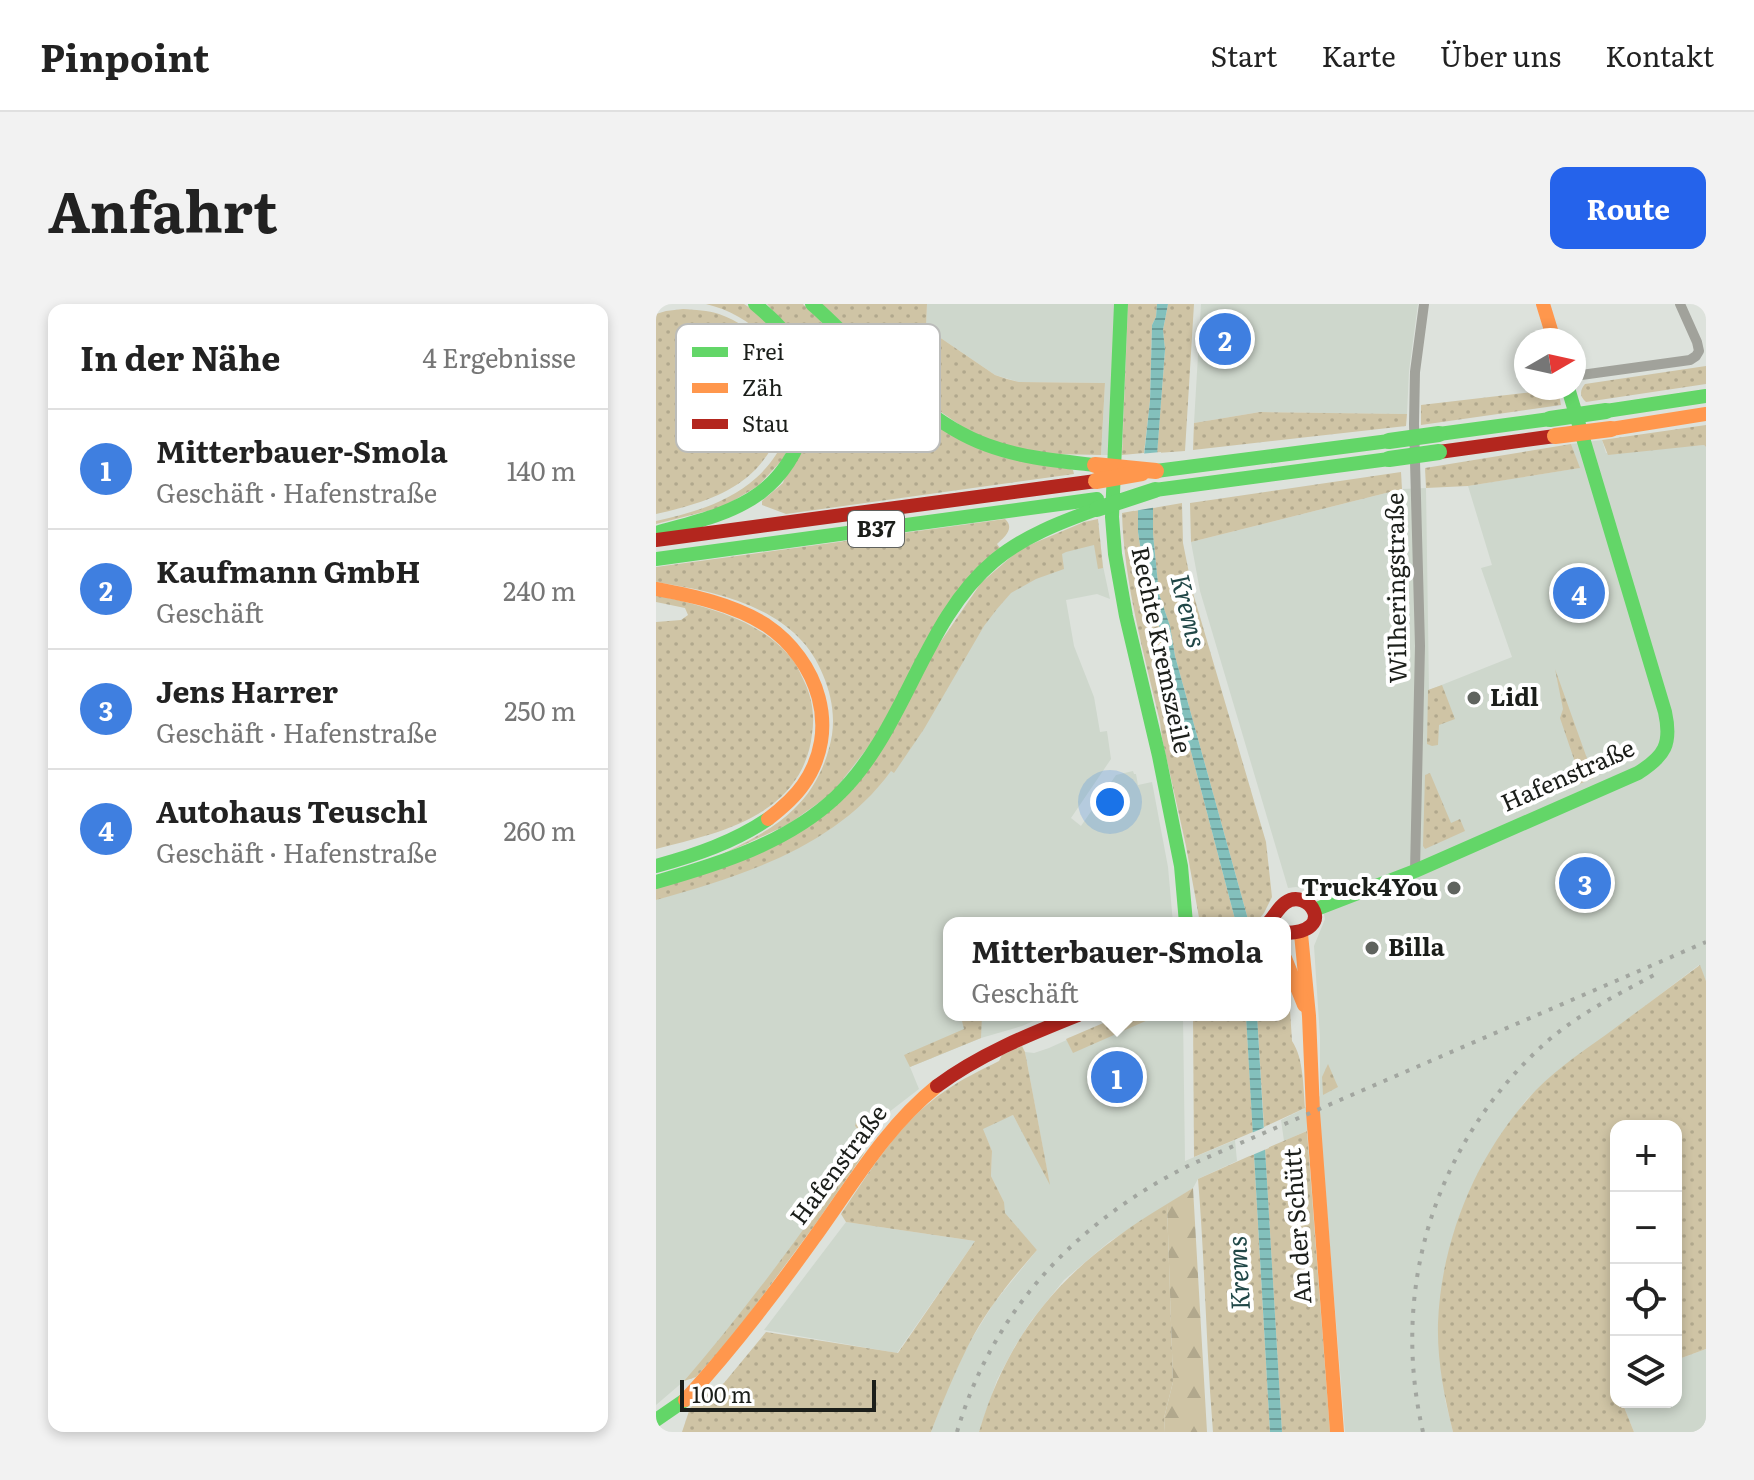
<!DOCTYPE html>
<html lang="de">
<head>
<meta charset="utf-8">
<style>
	body { margin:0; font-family:Literata,serif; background:#f2f2f2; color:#222 }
	.controls { position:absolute; right:24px; bottom:24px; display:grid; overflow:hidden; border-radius:16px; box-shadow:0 4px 12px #0003 }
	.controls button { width:72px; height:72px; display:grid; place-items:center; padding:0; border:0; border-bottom:2px solid #e0e0e0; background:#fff; color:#222; font:40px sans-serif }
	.compass { position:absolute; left:858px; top:24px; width:72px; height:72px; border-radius:50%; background:#fff; box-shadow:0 4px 12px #0003; rotate:81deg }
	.scale { position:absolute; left:24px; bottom:20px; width:196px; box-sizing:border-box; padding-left:8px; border:4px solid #1b1e1a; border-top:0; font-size:22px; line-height:28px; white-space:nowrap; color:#1b1e1a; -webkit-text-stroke:6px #fff; paint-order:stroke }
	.you { position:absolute; left:454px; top:498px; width:28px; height:28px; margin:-20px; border:6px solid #fff; border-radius:50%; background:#1a73e8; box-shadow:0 0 0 12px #1a73e833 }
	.badge { display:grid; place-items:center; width:52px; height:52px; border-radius:50%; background:#2563eb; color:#fff; font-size:26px; font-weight:700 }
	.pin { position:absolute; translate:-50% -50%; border:4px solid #fff; box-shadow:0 2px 8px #0006 }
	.popup { position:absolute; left:287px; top:613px; width:348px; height:104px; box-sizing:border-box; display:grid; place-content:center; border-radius:16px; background:#fff; filter:drop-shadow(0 2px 6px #0005); font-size:26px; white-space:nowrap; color:#767676 }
	.popup b { font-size:30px; color:#222 }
	.popup::after { content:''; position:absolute; left:50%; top:100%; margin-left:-16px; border:16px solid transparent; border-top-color:#fff }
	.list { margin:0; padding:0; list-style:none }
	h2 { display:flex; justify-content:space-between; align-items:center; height:104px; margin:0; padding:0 32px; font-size:34px }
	h2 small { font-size:26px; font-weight:400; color:#767676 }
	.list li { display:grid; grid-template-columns:52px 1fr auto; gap:24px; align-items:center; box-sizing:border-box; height:120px; padding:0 32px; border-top:2px solid #e0e0e0 }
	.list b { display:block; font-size:30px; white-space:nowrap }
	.list p { margin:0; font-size:26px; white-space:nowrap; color:#767676 }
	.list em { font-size:26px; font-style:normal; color:#767676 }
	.icon { flex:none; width:44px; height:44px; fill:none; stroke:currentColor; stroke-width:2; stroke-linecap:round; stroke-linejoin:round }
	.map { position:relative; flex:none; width:1050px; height:1128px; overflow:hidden; border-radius:16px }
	header { display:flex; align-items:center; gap:48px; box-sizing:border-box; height:112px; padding:0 40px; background:#fff; border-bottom:2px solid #e0e0e0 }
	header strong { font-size:38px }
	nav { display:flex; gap:44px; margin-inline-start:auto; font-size:28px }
	.intro { display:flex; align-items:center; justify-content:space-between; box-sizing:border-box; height:192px; padding:0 48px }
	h1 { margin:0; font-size:56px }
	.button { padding:20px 36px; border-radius:16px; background:#2563eb; color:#fff; font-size:28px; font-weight:700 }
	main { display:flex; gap:48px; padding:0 48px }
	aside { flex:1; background:#fff; border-radius:16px; box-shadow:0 4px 12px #0003 }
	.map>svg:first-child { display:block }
</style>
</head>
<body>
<header>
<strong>Pinpoint</strong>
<nav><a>Start</a><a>Karte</a><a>Über uns</a><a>Kontakt</a></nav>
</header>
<div class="intro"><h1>Anfahrt</h1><a class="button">Route</a></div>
<main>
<aside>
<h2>In der Nähe<small>4 Ergebnisse</small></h2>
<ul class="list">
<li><span class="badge" style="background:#3f7fe0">1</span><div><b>Mitterbauer-Smola</b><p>Geschäft · Hafenstraße</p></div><em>140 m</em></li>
<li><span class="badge" style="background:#3f7fe0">2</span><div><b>Kaufmann GmbH</b><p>Geschäft</p></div><em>240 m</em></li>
<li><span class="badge" style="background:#3f7fe0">3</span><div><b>Jens Harrer</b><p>Geschäft · Hafenstraße</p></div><em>250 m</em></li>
<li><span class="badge" style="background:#3f7fe0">4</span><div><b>Autohaus Teuschl</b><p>Geschäft · Hafenstraße</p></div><em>260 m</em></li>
</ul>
</aside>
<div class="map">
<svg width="1050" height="1128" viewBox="0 0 1050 1128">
	<defs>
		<pattern id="grass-dots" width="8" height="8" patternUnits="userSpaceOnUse" patternTransform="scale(2)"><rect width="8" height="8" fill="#cfc4a5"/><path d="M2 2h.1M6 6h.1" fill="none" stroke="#b1a88d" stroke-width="1.8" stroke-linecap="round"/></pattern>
		<pattern id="forest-firs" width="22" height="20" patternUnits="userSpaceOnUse" patternTransform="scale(2)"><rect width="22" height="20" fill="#cfc4a5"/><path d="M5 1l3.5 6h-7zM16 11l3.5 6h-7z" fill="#b1a88d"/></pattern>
		<pattern id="water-rules" width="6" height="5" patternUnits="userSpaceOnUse" patternTransform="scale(2)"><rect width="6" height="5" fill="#83c0bc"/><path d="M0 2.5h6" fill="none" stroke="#6a9b98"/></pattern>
	</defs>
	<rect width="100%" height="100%" fill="#dde2dc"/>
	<g fill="#ced7cc">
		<polygon points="271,0 472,0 466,151 445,151 449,79 363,78 339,71 270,24"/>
		<polygon points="545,0 762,0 753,67 751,110 604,108 538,119"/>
		<polygon points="946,136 950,149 1048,141 1050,143 1050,677 1043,661 897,772 871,795 848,826 789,1095 797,1128 689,1128 664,821 628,837 625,816 647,805 664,792 664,733 658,642 669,615 666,601 660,591 650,585 640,583 632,584 544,287 535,238 746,185 770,184 773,386 856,353 825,264 836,261 812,182 923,164 915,140"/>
		<polygon points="444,235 447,262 454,295 441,290 410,296 418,342 438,393 444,428 451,427 455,455 415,514 425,522 460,471 477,467 478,470 480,470 482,481 496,478 512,563 517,619 293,619 293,711 392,711 366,722 325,734 254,763 263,785 211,825 204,817 199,822 208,833 208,840 154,918 73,1025 28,1077 0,1101 0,596 101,563 321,320 384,256"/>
		<polygon points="466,711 527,711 529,857 579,836 581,857 542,875 537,884 453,938 408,976 375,1017 359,1042 341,1076 323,1128 275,1128 292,1083 313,1039 338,999 381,946 348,909 348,898 335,872 336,847 326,824 357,811 393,877 369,748 378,749 393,744"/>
		<polygon points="190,918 319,937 241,1049 108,1026"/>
		<polygon points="1050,1045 1050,1128 978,1128 966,1098 1020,1098 1020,1056"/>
	</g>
	<g fill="url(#grass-dots)">
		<path d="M50 0H88L106 12 121 27 145 82 142 121 127 155 102 182 67 203 0 220V217C36 209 72 199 100 174 168 113 133 20 50 0Z"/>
		<polygon points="111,0 147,0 149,2 258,104 417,166 418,170 130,210 106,201 106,197 127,179 159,81 154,58 145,39"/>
		<polygon points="166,0 271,0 270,24 339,71 351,75 363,78 449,79 445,151 398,150 362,145 317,130 266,95"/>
		<polygon points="472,0 501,0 500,13 496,21 494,97 488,149 466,151"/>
		<polygon points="512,0 538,0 529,147 501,149 509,47 507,26"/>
		<path d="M27 5C39 6 52 6 63 10 132 34 149 113 100 165 74 192 35 202 0 210V10L10 7Z"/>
		<path d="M1050 62V80L930 98C923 92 924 86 929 80Z"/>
		<polygon points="902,85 905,101 765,121 765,101"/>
		<polygon points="604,108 751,110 750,122 537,146 538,119"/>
		<polygon points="1050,121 1050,143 1048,141 952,151 946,136"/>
		<polygon points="915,140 924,164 812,182 770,184 769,164"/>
		<polygon points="745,168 746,185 535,238 534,199"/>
		<polygon points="526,199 527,239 537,289 610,538 616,593 608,609 600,619 593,619 519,352 514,322 503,290 497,230 497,204"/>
		<path d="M482 206V228L490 279 502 316 510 354 527 416 526 423 533 440 580 619H544L530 542 506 434 504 418C488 349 468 280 466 209Z"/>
		<path d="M349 215C359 224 349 233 341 240L344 244 223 429 176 489 133 520 55 556C83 541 115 528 138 505 159 485 171 459 176 431 179 410 175 390 167 371 141 304 63 288 0 278V263Z"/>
		<path d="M442 215 447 264 442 265 438 241 410 248 406 250 408 265 380 275 355 289 341 305 328 322 268 425 238 469 235 467C180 543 86 572 0 596V584L164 513 325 279 364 245 428 218Z"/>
		<path d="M0 291C47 302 105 315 136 355 141 361 144 369 148 377 156 393 159 412 156 430 153 459 138 485 114 502 82 526 38 535 0 545V318L25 316 32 311 29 304 0 298Z"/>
		<polygon points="899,365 938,474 877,499 872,496 871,493 872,490 922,467 904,414 907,405"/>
		<polygon points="786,381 799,415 783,421 782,441 776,442 771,440 772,386"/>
		<polygon points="774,469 795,519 804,515 809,527 769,545 767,542 769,471"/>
		<path d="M1044 661 1050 677V1045L1020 1056V822H960V1098H966L978 1128H797C788 1092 781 1056 782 1019 785 939 818 856 871 796 893 770 923 750 951 730 982 707 1013 684 1044 661Z"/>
		<path d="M629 672 633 690 636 737C648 755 647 783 649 804L608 823 601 711H629Z"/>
		<polygon points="311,711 326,711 325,734 254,763 248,751 308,725 306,717"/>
		<polygon points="466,711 501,712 417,749 410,735"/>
		<polygon points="537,711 590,711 597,828 538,853"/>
		<path d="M366 742 369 748 394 881 357 811 327 825 336 847 335 872 348 898 349 909 381 946C355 976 330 1006 312 1042 298 1070 286 1099 275 1128H26L34 1104 49 1091 68 1079 110 1028 242 1049 319 937 190 918 185 910C215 866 243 818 289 787 306 775 325 766 343 757L346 751Z"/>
		<polygon points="672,760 682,783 667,791 666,773"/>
		<path d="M204 817 214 831 207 851 158 922 79 1029 40 1073 28 1077C93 1002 151 922 208 840V833L199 822 200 818Z"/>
		<polygon points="651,827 674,1128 626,1128 609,845"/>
		<path d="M598 850 614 1128H557C550 1044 549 959 542 875Z"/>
		<path d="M511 900 517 1078 508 1114 509 1128H323C355 1019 416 957 511 900Z"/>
	</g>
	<polygon fill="url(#forest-firs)" points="537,884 551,1128 509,1128 508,1114 517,1078 511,900"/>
	<g fill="url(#water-rules)">
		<polygon points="501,0 512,0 507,26 509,46 497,204 497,230 503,290 514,322 519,352 593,619 580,619 533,440 526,423 527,416 510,354 502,316 490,279 482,228 482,206 494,97 496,21 500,13"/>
		<polygon points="590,711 601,711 626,1128 614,1128"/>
	</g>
	<g fill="#dde2dc">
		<polygon points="505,148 501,203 478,207 483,150"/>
		<polygon points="612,822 613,844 594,852 593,830"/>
	</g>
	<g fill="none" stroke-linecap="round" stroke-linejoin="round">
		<g stroke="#a1a29b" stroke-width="10">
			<polyline points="918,72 1034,56 1040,52 1043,47 1041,38 1024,0"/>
			<polyline points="759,567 764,342 758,120 759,68 768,0"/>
		</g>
		<g stroke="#63d668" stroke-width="14">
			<path d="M156 0C211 48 260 115 331 141 366 154 403 157 439 161"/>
			<polyline points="465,0 456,213 459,250 470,312 503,452 525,562 530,619"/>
			<polyline points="950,107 1050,92"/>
			<polyline points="783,130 894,115"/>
			<polyline points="500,167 733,137"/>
			<polyline points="499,186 733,155"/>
			<path d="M0 229C35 219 74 211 104 189 149 155 166 91 137 41 127 24 113 12 99 0"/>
			<polyline points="0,255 441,195"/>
			<path d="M0 562C40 551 78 538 112 515"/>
			<path d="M0 578C63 560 131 539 180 493 250 427 266 317 338 257 368 232 405 218 441 205"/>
			<path d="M658 606 759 567 982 469C1009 452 1016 440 1009 408L912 84"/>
			<polyline points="0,1116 29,1096"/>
		</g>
		<g stroke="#ff974d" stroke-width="14">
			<polyline points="887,0 898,36"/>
			<polyline points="955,125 1050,110"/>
			<path d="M0 285C37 292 77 300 110 321 162 356 186 426 147 481 138 494 125 505 112 515"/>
			<polyline points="645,630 653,712 657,808 681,1128"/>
			<polyline points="629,654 648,701"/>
			<path d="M29 1096C76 1045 118 990 158 934 197 880 229 824 281 782"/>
		</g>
		<g stroke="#b3261e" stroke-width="14">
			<polyline points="783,148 899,132"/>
			<polyline points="0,236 440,177"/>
			<path d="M612 619C618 613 622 604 629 599 652 582 683 628 629 629"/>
			<path d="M281 782C324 750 372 731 422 711"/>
		</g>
		<g stroke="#a2a6a0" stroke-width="4" stroke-dasharray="4 8" stroke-linecap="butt">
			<path d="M301 1128C337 1005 422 916 536 860L1050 638"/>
			<path d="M767 1128C734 986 778 842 885 743 918 712 959 692 998 671"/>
		</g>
		<g stroke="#63d668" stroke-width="16">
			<polyline points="894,115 950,107"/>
			<polyline points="733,137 783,130"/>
			<polyline points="733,155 783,148"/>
			<polyline points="441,205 499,186"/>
		</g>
		<g stroke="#ff974d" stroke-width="16">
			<polyline points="899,132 955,125"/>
			<polyline points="439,161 500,167"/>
			<polyline points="440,177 486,169"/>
		</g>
	</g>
	<g fill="#5f635e" stroke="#fff" stroke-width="3">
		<circle cx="818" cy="394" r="8"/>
		<circle cx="798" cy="584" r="8"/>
		<circle cx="716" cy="644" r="8"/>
	</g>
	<g text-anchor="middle" stroke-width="8" stroke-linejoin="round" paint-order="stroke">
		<rect fill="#fff" stroke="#5f625f" stroke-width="2" x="192" y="207" width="56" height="36" rx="6"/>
		<g font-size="22" font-weight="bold" fill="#1b1e1a">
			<text x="220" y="233">B37</text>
		</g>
		<g font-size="24" fill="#1b1e1a" stroke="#fff">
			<text transform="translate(741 284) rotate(-91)" y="8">Wilheringstraße</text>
			<text transform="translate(505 346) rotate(78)" y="8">Rechte Kremszeile</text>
			<text transform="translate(912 472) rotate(-24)" y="8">Hafenstraße</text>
			<text transform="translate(183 861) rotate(-53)" y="8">Hafenstraße</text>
			<text transform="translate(642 922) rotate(-94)" y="8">An der Schütt</text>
		</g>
		<g font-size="24" font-weight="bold" fill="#1b1e1a" stroke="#fff" text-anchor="start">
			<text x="834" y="402">Lidl</text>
			<text x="782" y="592" text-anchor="end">Truck4You</text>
			<text x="732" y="652">Billa</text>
		</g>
		<g font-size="26" font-style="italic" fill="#204747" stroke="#fff">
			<text transform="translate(532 307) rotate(76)" y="9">Krems</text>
			<text transform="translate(583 969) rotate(-93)" y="9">Krems</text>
		</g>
	</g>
	<rect x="20" y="20" width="264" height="128" rx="12" fill="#fff" stroke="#bbbcba" stroke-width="2"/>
	<rect x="36" y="43" width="36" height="10" fill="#63d668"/>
	<rect x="36" y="79" width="36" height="10" fill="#ff974d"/>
	<rect x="36" y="115" width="36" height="10" fill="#b3261e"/>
	<g font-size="22" fill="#1b1e1a">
		<text x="86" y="56">Frei</text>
		<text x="86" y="92">Zäh</text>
		<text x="86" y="128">Stau</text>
	</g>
</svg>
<div class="controls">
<button>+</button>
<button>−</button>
<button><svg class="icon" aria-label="locate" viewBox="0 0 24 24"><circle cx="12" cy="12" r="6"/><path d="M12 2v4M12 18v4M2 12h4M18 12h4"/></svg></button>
<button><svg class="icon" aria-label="layers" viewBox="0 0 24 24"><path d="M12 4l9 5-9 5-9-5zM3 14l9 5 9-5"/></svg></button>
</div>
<svg class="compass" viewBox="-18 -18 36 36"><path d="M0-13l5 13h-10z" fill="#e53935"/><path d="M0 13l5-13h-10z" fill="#767676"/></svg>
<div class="scale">100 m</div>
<div class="you"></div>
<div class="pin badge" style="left:461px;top:773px;background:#3f7fe0">1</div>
<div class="popup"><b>Mitterbauer-Smola</b>Geschäft</div>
<div class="pin badge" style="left:569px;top:35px;background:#3f7fe0">2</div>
<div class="pin badge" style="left:929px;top:579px;background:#3f7fe0">3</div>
<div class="pin badge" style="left:923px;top:289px;background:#3f7fe0">4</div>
</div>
</main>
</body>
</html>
